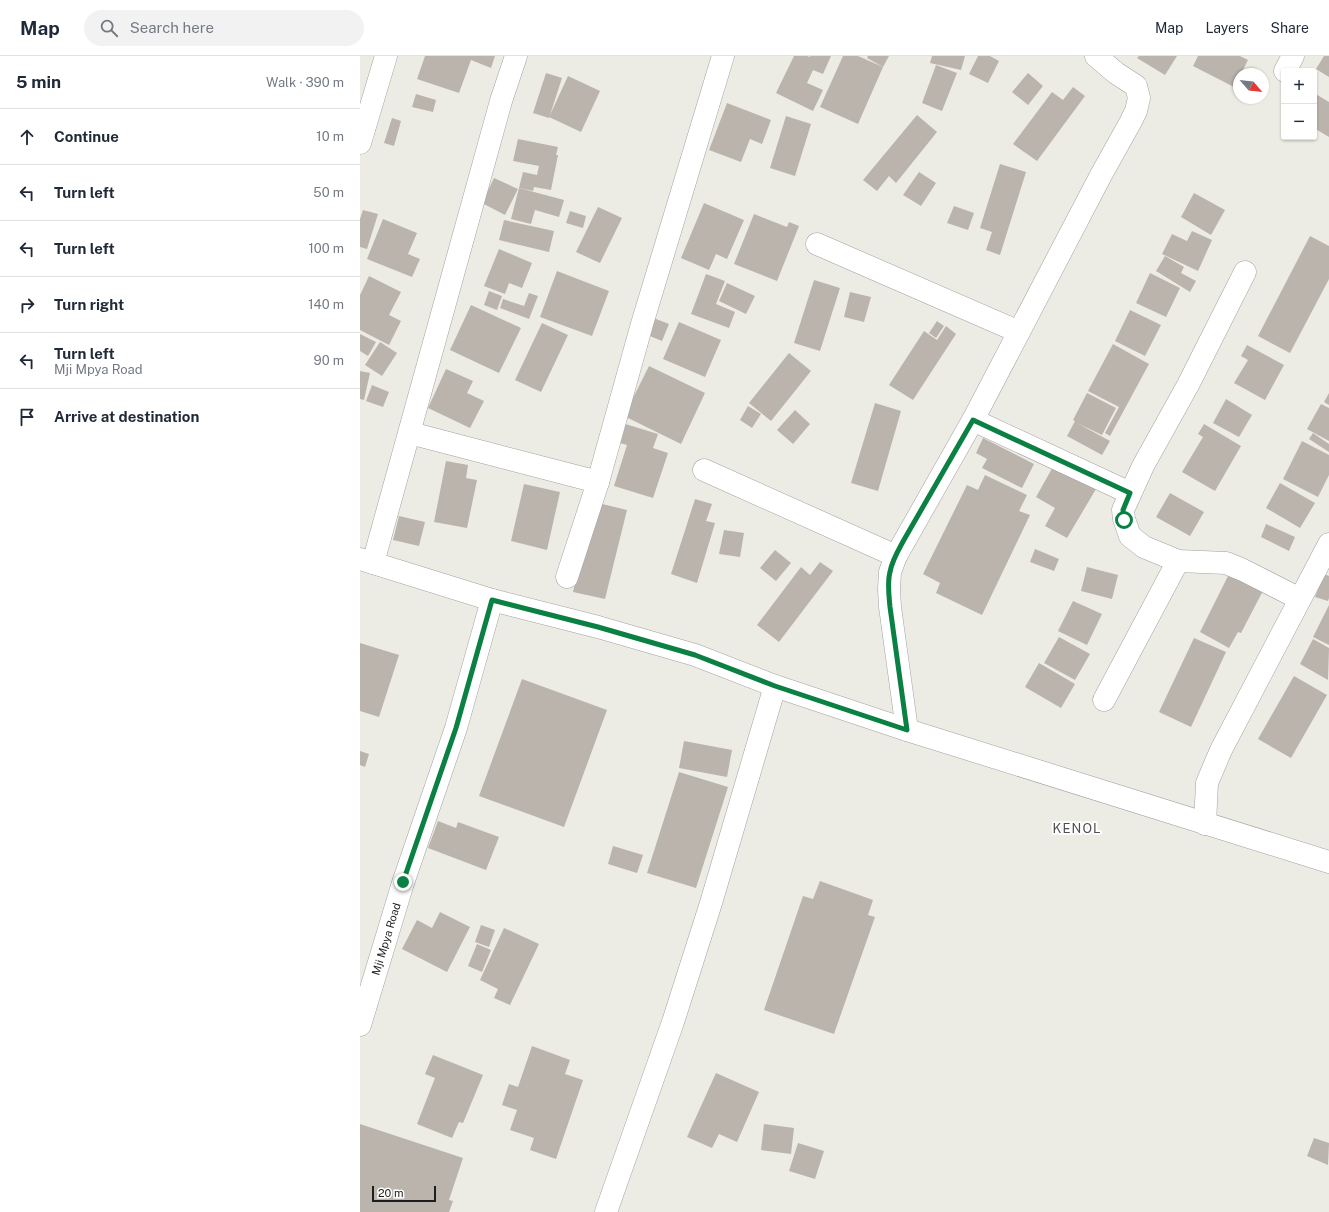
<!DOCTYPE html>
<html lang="en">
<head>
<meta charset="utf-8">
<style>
	body { margin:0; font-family:"Public Sans",sans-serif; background:#f2f2f3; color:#1f2937 }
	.controls { position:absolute; right:12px; top:12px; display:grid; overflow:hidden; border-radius:4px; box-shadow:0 1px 3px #0004 }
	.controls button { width:36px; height:36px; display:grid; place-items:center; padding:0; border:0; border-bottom:1px solid #e0e1e3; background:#fff; color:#1f2937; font:20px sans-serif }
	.compass { position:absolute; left:873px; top:12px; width:36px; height:36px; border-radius:50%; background:#fff; box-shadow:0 1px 3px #0004; rotate:118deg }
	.scale { position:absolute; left:12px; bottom:10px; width:64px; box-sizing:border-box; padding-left:4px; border:2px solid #1d1d1d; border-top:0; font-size:11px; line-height:14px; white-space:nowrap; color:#1d1d1d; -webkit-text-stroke:3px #fff; paint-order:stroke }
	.stop { position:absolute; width:12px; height:12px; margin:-9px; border:3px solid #0b8043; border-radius:50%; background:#fff }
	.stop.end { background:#0b8043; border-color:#fff; box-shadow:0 1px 4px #0008 }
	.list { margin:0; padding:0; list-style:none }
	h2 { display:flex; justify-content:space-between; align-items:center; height:52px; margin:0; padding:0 16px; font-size:17px }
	h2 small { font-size:13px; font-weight:400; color:#747a83 }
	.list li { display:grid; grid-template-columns:26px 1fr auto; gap:12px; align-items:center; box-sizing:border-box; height:56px; padding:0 16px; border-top:1px solid #e0e1e3 }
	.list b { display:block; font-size:15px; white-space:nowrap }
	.list p { margin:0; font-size:13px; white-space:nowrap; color:#747a83 }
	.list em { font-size:13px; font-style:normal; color:#747a83 }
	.icon { flex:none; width:22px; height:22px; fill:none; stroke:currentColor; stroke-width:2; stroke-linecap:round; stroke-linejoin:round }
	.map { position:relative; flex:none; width:969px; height:1156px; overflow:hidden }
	header { display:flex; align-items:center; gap:24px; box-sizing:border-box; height:56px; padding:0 20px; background:#fff; border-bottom:1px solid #e0e1e3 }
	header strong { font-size:19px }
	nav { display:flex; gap:22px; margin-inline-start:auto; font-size:14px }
	.search { width:280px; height:36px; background:#f2f2f3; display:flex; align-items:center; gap:10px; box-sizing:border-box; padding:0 14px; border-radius:22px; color:#747a83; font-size:15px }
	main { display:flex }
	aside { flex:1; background:#fff }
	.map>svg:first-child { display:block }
</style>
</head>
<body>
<header>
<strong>Map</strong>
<div class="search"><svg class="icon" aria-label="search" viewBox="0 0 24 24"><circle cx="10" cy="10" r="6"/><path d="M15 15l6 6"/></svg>Search here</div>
<nav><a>Map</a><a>Layers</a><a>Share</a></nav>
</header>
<main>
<aside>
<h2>5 min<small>Walk · 390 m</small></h2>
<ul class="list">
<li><svg class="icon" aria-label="ahead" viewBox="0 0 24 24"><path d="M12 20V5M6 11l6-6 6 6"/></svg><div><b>Continue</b></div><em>10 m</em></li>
<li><svg class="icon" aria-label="left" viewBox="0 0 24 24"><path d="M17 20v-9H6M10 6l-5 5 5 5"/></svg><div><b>Turn left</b></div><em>50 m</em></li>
<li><svg class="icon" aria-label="left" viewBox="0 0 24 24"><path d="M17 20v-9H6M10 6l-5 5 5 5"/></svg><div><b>Turn left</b></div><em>100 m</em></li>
<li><svg class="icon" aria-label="right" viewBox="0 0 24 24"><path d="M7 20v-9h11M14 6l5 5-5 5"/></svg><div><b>Turn right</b></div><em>140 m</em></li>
<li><svg class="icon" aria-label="left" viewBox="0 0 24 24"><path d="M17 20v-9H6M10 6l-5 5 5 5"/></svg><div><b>Turn left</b><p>Mji Mpya Road</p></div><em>90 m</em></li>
<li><svg class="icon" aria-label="arrive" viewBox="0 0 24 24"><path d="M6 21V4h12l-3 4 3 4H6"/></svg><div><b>Arrive at destination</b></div></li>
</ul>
</aside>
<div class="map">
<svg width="969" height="1156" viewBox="0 0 969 1156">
	<rect width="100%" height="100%" fill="#edece4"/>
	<g fill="#bab4ad">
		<polygon points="65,0 135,0 131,12 111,4 99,37 57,23"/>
		<polygon points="434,0 447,0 450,1 450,0 471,0 463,18 453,14 447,27 463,34 453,55 416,37"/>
		<polygon points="483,0 498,0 523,11 498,68 460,51"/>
		<polygon points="508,0 529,0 523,11 507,2"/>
		<polygon points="572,0 605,0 601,14 570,7"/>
		<polygon points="618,0 630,0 639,5 628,27 609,18"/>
		<polygon points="779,0 817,0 805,19 777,2"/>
		<polygon points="838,0 880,0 888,4 881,18 879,18 879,23 874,31 833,10"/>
		<polygon points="964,0 969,0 969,21 956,13"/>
		<polygon points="576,9 597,17 582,55 562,47"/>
		<polygon points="186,17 202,22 189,62 173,57"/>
		<polygon points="668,17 683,30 668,49 652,36"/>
		<polygon points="208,20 240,35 221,76 189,61"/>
		<polygon points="713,31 725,40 677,105 653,88 692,36 703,44"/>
		<polygon points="954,37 969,46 969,81 954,72"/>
		<polygon points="56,38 76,44 73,56 52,51"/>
		<polygon points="367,47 411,64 402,88 390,83 381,106 349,94"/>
		<polygon points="557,59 577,76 536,127 529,120 517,135 503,124"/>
		<polygon points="426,60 451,68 435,120 410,112"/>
		<polygon points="32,62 41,65 34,90 24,87"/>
		<polygon points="158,83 198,91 196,99 198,99 191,134 174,131 173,135 159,132 163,116 177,119 179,110 153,105"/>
		<polygon points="640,108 666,116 640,199 626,194 632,176 620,172"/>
		<polygon points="559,116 576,127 561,150 543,139"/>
		<polygon points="134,122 158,133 145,159 122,147"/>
		<polygon points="159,132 204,144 199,161 175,154 171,168 151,163"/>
		<polygon points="834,137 865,154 851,179 821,161"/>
		<polygon points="344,147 384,164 367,203 356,198 349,214 321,202"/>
		<polygon points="594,150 614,157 608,174 587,167"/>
		<polygon points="238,151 262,162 240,207 216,196"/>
		<polygon points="3,154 18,158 7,193 0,191 0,163"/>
		<polygon points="210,155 226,160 223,172 206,167"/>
		<polygon points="394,158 427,171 429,166 439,170 417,225 374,208"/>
		<polygon points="23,163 57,177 48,198 60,203 52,221 7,203"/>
		<polygon points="144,164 194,175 189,196 139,184"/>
		<polygon points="832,175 852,184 838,215 802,198 812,178 827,185"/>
		<polygon points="950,180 969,190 969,223 930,297 898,280"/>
		<polygon points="139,193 172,207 162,232 149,227 145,238 124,230"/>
		<polygon points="805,200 824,211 821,217 836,225 830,236 796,215"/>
		<polygon points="197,215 249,235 232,280 180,261"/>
		<polygon points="790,217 820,232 806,261 776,247"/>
		<polygon points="346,218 365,225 356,248 375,256 369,272 331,258"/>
		<polygon points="9,220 41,236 29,259 41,265 29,289 0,274 0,239"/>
		<polygon points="454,224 480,232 460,295 434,287"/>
		<polygon points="367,227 395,240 386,258 359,245"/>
		<polygon points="129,235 142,240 137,254 124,249"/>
		<polygon points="490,236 511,241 504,266 484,261"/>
		<polygon points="169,237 178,240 169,263 140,252 143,243 164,250"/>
		<polygon points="111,249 161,272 139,317 90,294"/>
		<polygon points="770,254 801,269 785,300 755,285"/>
		<polygon points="291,261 309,268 302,285 285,278"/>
		<polygon points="577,265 584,270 576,282 569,277"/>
		<polygon points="319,266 361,284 345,321 303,303"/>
		<polygon points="182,267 208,279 181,336 155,324"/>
		<polygon points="586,270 596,278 553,344 529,329 564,275 577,284"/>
		<polygon points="0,278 16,286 8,300 0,295"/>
		<polygon points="20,286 37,297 22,320 5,309"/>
		<polygon points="753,288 789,308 750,380 745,377 759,351 728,335"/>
		<polygon points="887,289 924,309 905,344 874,327 888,304 881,300"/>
		<polygon points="429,297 451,315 411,365 389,347"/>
		<polygon points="289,310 345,337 321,388 264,360"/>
		<polygon points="86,313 113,325 107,337 124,345 110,372 68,352"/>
		<polygon points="0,315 10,317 4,344 0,343"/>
		<polygon points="12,329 29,336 23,351 6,345"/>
		<polygon points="727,337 756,352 742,379 717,367 750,385 742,399 707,380 715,365 713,364"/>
		<polygon points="969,337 969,349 964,346"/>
		<polygon points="866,343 892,359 879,381 853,367"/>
		<polygon points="515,347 541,355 518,435 491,427"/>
		<polygon points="961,348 969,352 969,385 947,373"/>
		<polygon points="388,350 401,358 392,372 380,364"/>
		<polygon points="435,354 450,368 433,388 417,374"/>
		<polygon points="259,366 298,378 293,392 308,397 293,442 254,430 267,389 253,385"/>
		<polygon points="844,368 881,390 855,435 822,416 843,381 838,378"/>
		<polygon points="953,377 969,388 969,396 949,383"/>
		<polygon points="623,382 674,408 662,432 622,412 627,403 616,397"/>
		<polygon points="942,385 969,399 969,419 958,441 923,423"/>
		<polygon points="86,405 108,409 106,422 117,424 107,472 74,466"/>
		<polygon points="694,409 736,433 707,482 685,470 695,452 676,441"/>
		<polygon points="625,419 667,439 659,455 670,459 622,559 576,537 580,527 563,518 607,429 618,434"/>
		<polygon points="920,427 955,447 940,472 906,452"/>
		<polygon points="164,428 200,436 187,494 151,485"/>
		<polygon points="810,437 844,456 830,480 796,461"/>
		<polygon points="335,443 352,448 346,465 355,467 337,527 311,518"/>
		<polygon points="234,446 267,454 245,543 213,536"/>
		<polygon points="39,460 65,466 59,490 33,484"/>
		<polygon points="906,468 935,481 929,495 901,481"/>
		<polygon points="364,474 384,477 380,501 359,498"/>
		<polygon points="675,493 699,503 694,515 670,506"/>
		<polygon points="415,494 431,507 416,525 400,512"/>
		<polygon points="460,506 473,515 419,586 397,569 441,511 450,519"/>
		<polygon points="727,511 758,519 752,543 721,535"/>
		<polygon points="872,512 906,529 881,577 878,576 869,592 840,576"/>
		<polygon points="964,518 969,520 969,542 968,545 955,541"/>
		<polygon points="713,545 742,558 727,589 698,575"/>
		<polygon points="969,549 969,589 953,581"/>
		<polygon points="699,581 730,598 715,624 684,607"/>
		<polygon points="834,582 866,596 831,671 799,656"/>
		<polygon points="953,583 969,592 968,624 940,608"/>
		<polygon points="0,587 39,599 19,661 0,655"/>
		<polygon points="679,607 715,628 701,652 665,631"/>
		<polygon points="934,620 967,639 931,702 898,683"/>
		<polygon points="162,623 247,654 204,771 119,740"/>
		<polygon points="324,685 372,694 367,721 319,712"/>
		<polygon points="0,695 9,698 5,711 0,709"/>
		<polygon points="319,716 368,731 336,832 287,817"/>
		<polygon points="78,765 96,772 98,766 139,781 126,814 68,792"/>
		<polygon points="253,790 283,799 277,817 248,808"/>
		<polygon points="460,825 513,844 508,859 515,861 474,978 404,954 443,840 453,843"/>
		<polygon points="80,856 110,871 87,916 42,893 57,864 72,872"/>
		<polygon points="121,869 135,874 129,891 115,886"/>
		<polygon points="144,872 179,888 150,949 134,942 138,933 120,924"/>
		<polygon points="117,888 131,894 122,916 108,910"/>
		<polygon points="172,990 210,1004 205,1018 223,1024 196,1103 170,1094 174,1082 150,1074 157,1054 142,1049 149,1028 158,1031"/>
		<polygon points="73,999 123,1019 103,1067 99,1066 92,1082 57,1068 75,1022 65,1018"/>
		<polygon points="356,1017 399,1036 377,1086 359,1078 352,1092 327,1081"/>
		<polygon points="0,1068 103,1102 89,1144 93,1145 89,1156 0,1156"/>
		<polygon points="404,1068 434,1072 431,1098 401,1094"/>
		<polygon points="954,1082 969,1087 968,1109 947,1100"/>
		<polygon points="438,1087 464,1095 455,1123 429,1115"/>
	</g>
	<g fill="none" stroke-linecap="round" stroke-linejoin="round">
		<defs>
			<g id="minor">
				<polyline points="925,15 933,0"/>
				<polyline points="0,87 26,0"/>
				<polyline points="457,188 659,276"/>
				<polyline points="885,216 828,329 783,410 763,454 764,463 770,480 784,491 818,505 866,507 883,514 940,543"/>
				<polyline points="613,364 770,437"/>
				<polyline points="50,377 238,426"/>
				<polyline points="344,414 536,500"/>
				<polyline points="0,503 132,544 238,571 335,599 415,630 547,674 969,806"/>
				<polyline points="13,507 141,45 156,0"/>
				<polyline points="207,521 238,426 282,268 363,0"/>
				<polyline points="744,644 818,505"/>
				<polyline points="547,674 530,551 529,533 530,516 536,500 613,364 741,119 770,67 776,55 779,42 776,30 756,17 736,0"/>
				<polyline points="845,768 847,727 861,694 969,488"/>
				<path id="s1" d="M0 969 43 827 96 672 132 544"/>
				<polyline points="246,1156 313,966 351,847 415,630"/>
			</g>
		</defs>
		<use href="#minor" stroke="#a1a1a1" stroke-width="23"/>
		<use href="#minor" stroke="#fff" stroke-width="22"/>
	</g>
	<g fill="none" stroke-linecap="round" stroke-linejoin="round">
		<path stroke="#0b8043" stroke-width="5" d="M43 826 96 672 132 544 238 571 335 599 415 630 547 674 530 551C529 540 527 527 530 516 532 504 539 493 545 482L613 364 770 437 763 454 764 464"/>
	</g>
	<g text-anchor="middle" stroke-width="4" stroke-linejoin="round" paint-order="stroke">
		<g font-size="11" fill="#1d1d1d" stroke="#fff">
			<text dy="4" stroke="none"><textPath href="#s1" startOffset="90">Mji Mpya Road</textPath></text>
		</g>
		<g font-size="13" letter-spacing="1" fill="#505050" stroke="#fff">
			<text x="717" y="777">KENOL</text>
		</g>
	</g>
</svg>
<div class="controls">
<button>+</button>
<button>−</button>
</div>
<svg class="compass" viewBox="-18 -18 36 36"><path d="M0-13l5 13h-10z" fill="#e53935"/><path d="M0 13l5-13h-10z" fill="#747a83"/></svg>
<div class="scale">20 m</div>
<div class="stop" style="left:764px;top:464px"></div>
<div class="stop end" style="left:43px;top:826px"></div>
</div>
</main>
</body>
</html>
